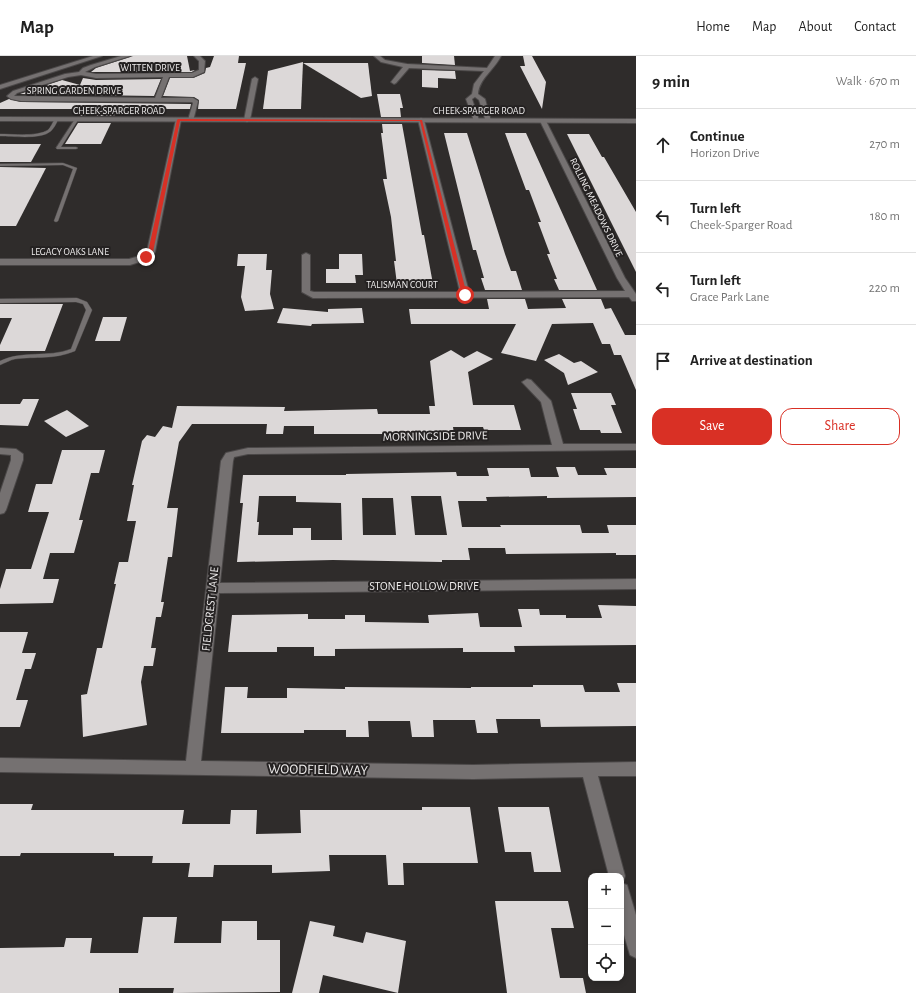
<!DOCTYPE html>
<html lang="en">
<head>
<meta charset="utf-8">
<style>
	body { margin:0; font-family:"Alegreya Sans",sans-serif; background:#f2f2f2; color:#222 }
	.controls { position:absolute; right:12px; bottom:12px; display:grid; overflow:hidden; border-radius:8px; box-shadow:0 2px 6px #0003 }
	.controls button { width:36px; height:36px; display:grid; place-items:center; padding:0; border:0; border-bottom:1px solid #e0e0e0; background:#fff; color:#222; font:20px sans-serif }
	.stop { position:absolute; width:12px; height:12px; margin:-9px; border:3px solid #d93025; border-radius:50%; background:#fff }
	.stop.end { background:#d93025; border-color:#fff; box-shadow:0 1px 4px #0008 }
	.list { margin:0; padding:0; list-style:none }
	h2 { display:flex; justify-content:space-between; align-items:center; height:52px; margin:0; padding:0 16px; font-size:17px }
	h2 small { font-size:13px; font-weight:400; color:#767676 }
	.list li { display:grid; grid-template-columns:26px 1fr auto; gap:12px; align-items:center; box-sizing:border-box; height:72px; padding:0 16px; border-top:1px solid #e0e0e0 }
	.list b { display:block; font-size:15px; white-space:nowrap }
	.list p { margin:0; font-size:13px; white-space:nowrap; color:#767676 }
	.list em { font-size:13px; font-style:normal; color:#767676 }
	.actions { display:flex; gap:8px; padding:12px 16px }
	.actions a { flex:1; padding:9px 0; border:1px solid #d93025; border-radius:12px; text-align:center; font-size:14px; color:#d93025 }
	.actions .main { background:#d93025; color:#fff }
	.icon { flex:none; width:22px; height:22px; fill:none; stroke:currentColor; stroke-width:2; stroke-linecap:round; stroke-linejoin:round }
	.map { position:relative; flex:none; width:636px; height:937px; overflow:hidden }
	header { display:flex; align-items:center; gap:24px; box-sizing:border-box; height:56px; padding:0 20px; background:#fff; border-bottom:1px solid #e0e0e0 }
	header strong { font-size:19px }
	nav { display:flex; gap:22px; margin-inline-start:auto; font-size:14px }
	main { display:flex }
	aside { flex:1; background:#fff }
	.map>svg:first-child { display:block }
</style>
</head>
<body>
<header>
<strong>Map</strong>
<nav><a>Home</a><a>Map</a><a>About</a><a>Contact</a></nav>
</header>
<main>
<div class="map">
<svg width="636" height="937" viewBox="0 0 636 937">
	<rect width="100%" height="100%" fill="#2f2c2b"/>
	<g fill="#dcd8d8" fill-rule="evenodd">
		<polygon points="133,0 187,0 190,15 195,14 192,16 91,16 96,12"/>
		<polygon points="214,0 239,0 238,7 246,7 236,53 198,53 199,44 194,41 163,40 170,22 193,22 205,17 206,12 210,11"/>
		<polygon points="422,0 454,0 455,9 422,7"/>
		<polygon points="523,0 532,0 546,26 542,53 520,10 525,10"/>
		<polygon points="303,6 301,53 263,53 268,15"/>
		<polygon points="303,7 368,7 372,40 361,42"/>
		<polygon points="422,14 455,15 456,23 438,22 438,32 422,31"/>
		<polygon points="83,22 96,24 161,23 154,40 20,38 62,24 80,29"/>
		<polygon points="377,38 400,38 403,52 400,52 401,61 381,61"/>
		<polygon points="9,43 21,46 191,48 190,53 117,53 114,60 80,60 83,53 0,53 0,47"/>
		<polygon points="78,67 111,67 101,88 65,88"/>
		<polygon points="382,68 402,68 422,179 424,179 433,228 397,228 394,205 396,205 391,161 383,123 387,123 381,77 383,77"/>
		<polygon points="444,77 467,77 505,198 511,215 516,215 522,234 485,234 481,222 484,222 476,194 473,194"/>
		<polygon points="505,77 526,77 597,234 559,234 554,223 557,223 547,198 550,198 538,166 541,166 529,134 526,134"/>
		<polygon points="567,78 589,78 602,101 604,101 636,156 636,216"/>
		<polygon points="0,88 41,88 31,106 0,106"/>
		<polygon points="0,111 46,112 16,170 0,170"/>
		<polygon points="238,198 267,198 266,214 272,214 270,238 274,253 245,255 241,241 245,210 237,210"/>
		<polygon points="339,198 362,198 363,219 355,219 356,227 326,227 326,213 339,213"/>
		<polygon points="487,243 525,243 528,253 566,252 562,243 601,243 605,253 611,252 625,279 636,279 636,334 621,299 614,299 610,288 602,288 593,267 552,268 536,305 501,297 516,268 411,268 409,253 489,253"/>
		<polygon points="0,248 63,248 45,295 0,295 0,289 12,262 0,262"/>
		<polygon points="283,252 328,256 328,253 362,252 364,267 312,268 311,270 277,267"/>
		<polygon points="103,261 127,261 120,285 95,285"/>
		<polygon points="451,294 464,302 477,295 493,303 468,316 473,349 514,349 521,374 484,374 483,371 453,371 454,378 314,378 314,370 284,370 283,378 266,378 267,368 192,368 179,386 167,452 178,452 172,501 168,501 161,546 164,546 161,561 156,561 151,592 156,592 153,610 144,610 141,626 147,669 83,681 81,639 87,638 97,592 102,592 116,528 114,528 119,506 128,506 136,465 127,465 134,429 132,429 142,385 147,379 155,381 163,370 172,372 177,350 285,351 284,355 377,353 378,358 430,358 429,350 435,350 430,305"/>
		<polygon points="559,298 574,307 581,305 598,316 568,329 564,317 544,304"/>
		<polygon points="571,337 611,337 616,349 611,349 622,377 601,377 600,374 580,374 573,353 577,353"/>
		<polygon points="23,343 39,343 28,370 0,369 0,348 20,348"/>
		<polygon points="67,354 89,370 66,381 44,365"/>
		<polygon points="62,394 105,394 99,417 91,417 79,464 83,464 74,497 50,497 43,523 59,523 53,547 0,548 0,533 6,513 31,513 49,456 28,456 36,428 52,428"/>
		<path d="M556 411H575L578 419H607L604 412H636V441L547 442V440L486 441 487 445H458L462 471H501L500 469H580L582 477H609L607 469H636V499H616V497L506 498 505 492H468L470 504H442V506L333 504 237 506 243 447H240L243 419H346V418L456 416 457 420H489L487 412H529L531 421H559ZM259 440H296V446L341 447 342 484H311V472H293V479H258L259 466H257ZM411 440H441L447 479H415ZM362 442H393L396 479H363Z"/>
		<polygon points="598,549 636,550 636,589 514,590 515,596 463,596 463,592 335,593 335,600 314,600 314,591 277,591 277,596 228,596 232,559 308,558 308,563 345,563 345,559 365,559 365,566 429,567 428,559 478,557 480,571 522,571 518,553 539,553 540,559 566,559 566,562 602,562"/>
		<polygon points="0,576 28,576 22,597 36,597 31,613 25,613 16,644 28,644 20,671 0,671"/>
		<polygon points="617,627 636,627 636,670 541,671 540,663 496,663 498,677 477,677 475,664 433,664 434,681 412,681 410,665 368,665 369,681 346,681 346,674 304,674 304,677 221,677 225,631 248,631 247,642 287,642 287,632 345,633 345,631 471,632 471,631 533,631 533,629 583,629 585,636 620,636"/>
		<polygon points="0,748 33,748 31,754 184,754 182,768 230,768 231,754 257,754 256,778 301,777 300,754 422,754 422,751 470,751 478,807 403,807 404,829 388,829 386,799 329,799 330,815 272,817 272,809 214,809 213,821 188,821 190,807 152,807 153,800 114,800 114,797 21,797 20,800 0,800"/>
		<polygon points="498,751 549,751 561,816 534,816 531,796 505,796"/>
		<polygon points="495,845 568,845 574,872 551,872 560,922 583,922 586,937 507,937"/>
		<polygon points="143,861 177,861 174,887 221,887 222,865 257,865 257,884 280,884 280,936 173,937 174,932 119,932 119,937 0,937 0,892 64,891 66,882 92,882 90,897 138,897"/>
		<polygon points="310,865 335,870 333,880 363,887 366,876 406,885 398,937 323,919 319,937 292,937"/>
	</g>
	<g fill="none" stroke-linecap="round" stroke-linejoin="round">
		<defs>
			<g id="service">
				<path d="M55 63 58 64C56 68 54 72 51 75 41 84 13 80 0 80V78C12 78 37 81 48 74 51 71 52 67 55 63Z"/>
				<polygon points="75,63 78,64 61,91 76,91 78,92 76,93 57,93 56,92"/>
				<polygon points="63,107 77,112 58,165 56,166 54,165 73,113 63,109 0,110 0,108"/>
				<path d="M77 242 87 246 92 254 75 295C53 304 37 300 15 303 10 304 5 307 0 309V305C22 294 48 302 71 293L86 254 83 248 76 246 0 247V243Z"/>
			</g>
			<g id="minor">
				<path d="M121 0H130L95 11 85 16 96 18 192 17 199 14V5L194 0H200L205 5 204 16 193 21H169L161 42H193L198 45 193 65 188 64 193 47 192 46 21 45 11 43 7 40 13 35 65 18 79 16 83 12 91 9ZM81 19 96 22 163 21 155 42 14 40 17 37 68 21Z"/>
				<path d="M374 0H380L385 4 407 8 487 12 495 0H501C494 14 479 23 478 38L485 43 491 65 486 66 479 44 475 41 472 43 479 64 474 65 466 43 472 38 474 28 484 15 409 12 396 27 394 28 391 26 403 11 381 6Z"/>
				<polygon points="255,21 258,23 250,64 247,66 244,64 252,23"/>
				<polygon points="421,62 424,64 469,236 625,235 617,222 540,65 543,63 546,65 625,222 636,238 636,245 632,245 629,241 313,242 302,236 302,199 306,197 310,199 310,235 314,236 460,236 418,64"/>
				<polygon points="176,63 181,64 155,196 149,203 130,209 0,209 0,203 129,203 143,199 147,195"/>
				<polygon points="527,323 531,324 551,345 563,388 636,388 636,394 248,398 234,401 233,405 220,527 636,523 636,533 219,537 201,705 473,709 636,706 636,720 598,720 625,820 623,826 621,826 621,820 609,820 583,721 473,723 0,716 0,702 186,705 221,405 226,397 248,392 552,389 541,346 522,326"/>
				<polygon points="0,392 16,393 23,398 23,404 6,454 4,457 0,458 0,437 11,404 11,399 0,398"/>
				<polygon points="621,827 627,829 636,859 636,902 630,899 621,869"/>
			</g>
			<g id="secondary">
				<polygon points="93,0 102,0 0,33 0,29"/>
				<polygon points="0,61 636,63 636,67 0,65"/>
			</g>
		</defs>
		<use href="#service" stroke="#4b4848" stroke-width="1"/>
		<use href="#minor" stroke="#4b4848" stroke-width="2"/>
		<use href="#secondary" stroke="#4b4848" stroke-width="2"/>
		<use href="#service" fill="#757171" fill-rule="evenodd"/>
		<use href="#minor" fill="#757171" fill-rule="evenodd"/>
		<use href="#secondary" fill="#757171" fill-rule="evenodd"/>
	</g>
	<polygon fill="#d93025" points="178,63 422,64 467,239 465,240 462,239 420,65 180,65 153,196 148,202 145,202 148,196 177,64"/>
	<g text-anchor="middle" stroke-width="4" stroke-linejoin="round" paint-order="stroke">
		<g font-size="10" fill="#eeecec" stroke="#252222">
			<text x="150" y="15">WITTEN DRIVE</text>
			<text x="74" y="38">SPRING GARDEN DRIVE</text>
			<text x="119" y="58">CHEEK-SPARGER ROAD</text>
			<text x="479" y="58">CHEEK-SPARGER ROAD</text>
			<text transform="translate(597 151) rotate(64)" y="4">ROLLING MEADOWS DRIVE</text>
			<text x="70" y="199">LEGACY OAKS LANE</text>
			<text x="402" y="232">TALISMAN COURT</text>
		</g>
		<g font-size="12" fill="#eeecec" stroke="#252222">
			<text transform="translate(435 380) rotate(-1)" y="4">MORNINGSIDE DRIVE</text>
			<text x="424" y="534">STONE HOLLOW DRIVE</text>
			<text transform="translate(210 553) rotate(-84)" y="4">FIELDCREST LANE</text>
		</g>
		<g font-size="14" fill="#eeecec" stroke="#252222">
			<text transform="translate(318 713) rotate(1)" y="5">WOODFIELD WAY</text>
		</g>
	</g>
</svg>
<div class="controls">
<button>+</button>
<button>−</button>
<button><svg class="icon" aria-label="locate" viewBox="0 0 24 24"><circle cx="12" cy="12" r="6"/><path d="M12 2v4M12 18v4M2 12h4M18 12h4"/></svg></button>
</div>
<div class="stop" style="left:465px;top:239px"></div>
<div class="stop end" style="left:146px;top:201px"></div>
</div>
<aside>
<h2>9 min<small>Walk · 670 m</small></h2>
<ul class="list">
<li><svg class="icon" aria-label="ahead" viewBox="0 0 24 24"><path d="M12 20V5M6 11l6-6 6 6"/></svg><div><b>Continue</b><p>Horizon Drive</p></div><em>270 m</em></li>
<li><svg class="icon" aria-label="left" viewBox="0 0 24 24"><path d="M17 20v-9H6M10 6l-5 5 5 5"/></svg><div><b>Turn left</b><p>Cheek-Sparger Road</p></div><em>180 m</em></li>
<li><svg class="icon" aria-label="left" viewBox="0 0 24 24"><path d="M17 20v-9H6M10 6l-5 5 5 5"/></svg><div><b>Turn left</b><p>Grace Park Lane</p></div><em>220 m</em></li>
<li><svg class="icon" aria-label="arrive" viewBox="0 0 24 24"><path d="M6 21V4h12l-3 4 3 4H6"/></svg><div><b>Arrive at destination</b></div></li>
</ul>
<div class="actions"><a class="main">Save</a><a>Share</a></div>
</aside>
</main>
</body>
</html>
